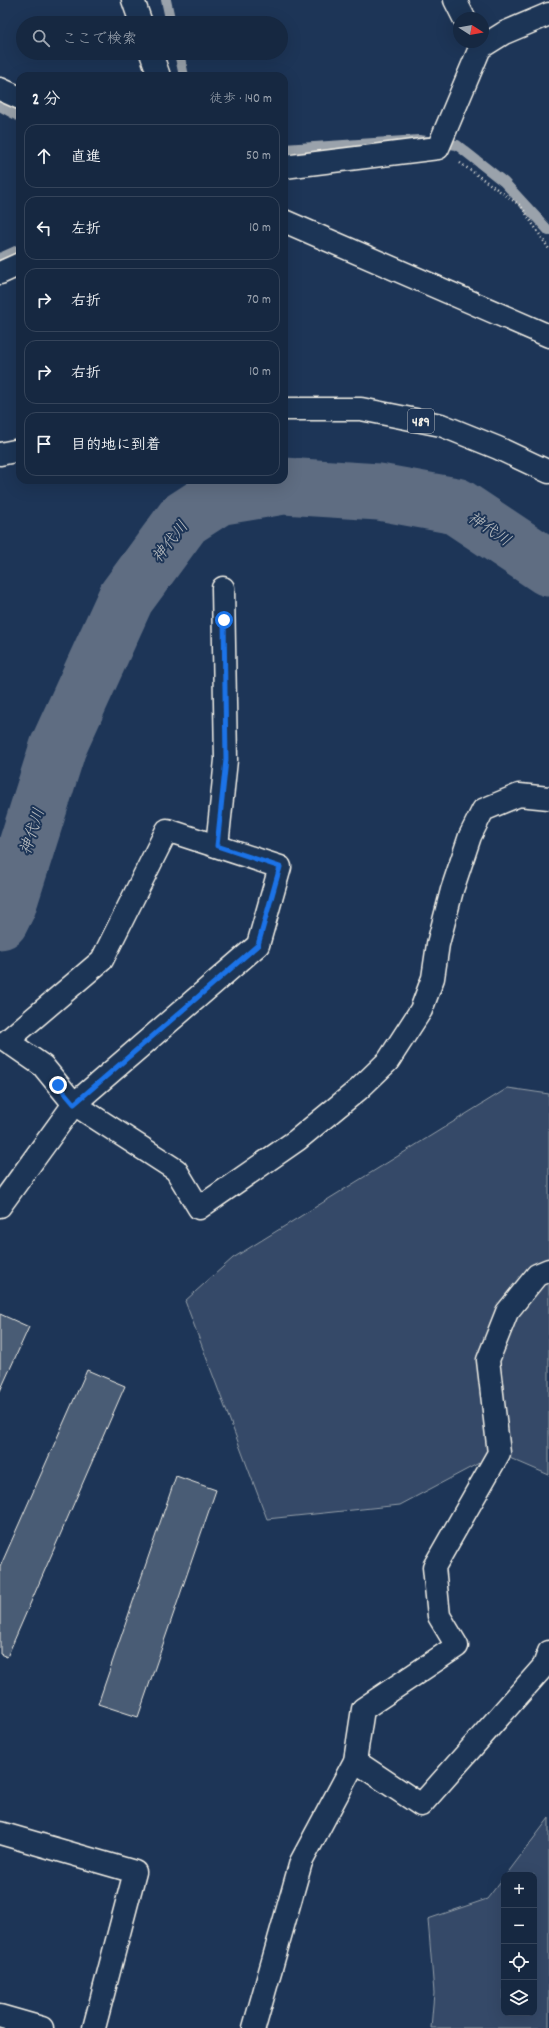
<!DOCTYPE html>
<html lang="ja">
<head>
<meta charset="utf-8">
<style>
	body { margin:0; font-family:Dekko,"Klee One",sans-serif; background:#23344c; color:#f1f3f6 }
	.controls { position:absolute; right:12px; bottom:12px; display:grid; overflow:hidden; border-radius:8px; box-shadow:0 4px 16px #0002 }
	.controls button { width:36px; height:36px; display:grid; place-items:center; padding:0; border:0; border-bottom:1px solid #35445a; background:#162841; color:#f1f3f6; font:20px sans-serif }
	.compass { position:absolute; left:453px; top:12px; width:36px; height:36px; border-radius:50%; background:#162841; box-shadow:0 4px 16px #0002; rotate:101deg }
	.stop { position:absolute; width:12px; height:12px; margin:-9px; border:3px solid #1a73e8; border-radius:50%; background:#fff }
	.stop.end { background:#1a73e8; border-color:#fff; box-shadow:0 1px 4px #0008 }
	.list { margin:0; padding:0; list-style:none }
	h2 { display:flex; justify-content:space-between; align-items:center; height:52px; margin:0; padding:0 16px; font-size:17px }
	h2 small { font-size:13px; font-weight:400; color:#9ea6b1 }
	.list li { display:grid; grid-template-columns:26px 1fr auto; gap:12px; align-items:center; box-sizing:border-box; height:64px; margin:0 8px 8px; padding:0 8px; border:1px solid #35445a; border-radius:12px }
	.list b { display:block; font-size:15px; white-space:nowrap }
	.list em { font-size:13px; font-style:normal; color:#9ea6b1 }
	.icon { flex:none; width:22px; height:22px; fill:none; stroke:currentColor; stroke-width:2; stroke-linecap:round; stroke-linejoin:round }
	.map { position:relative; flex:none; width:549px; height:2028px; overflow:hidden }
	.search { position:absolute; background:#162841; box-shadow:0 4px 16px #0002; left:16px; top:16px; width:272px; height:44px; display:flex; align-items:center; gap:10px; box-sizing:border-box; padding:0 14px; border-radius:22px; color:#9ea6b1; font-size:15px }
	.panel { position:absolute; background:#162841; box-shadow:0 4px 16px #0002; left:16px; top:72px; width:272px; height:412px; border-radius:12px }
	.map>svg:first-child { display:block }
</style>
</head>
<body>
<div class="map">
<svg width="549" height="2028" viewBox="0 0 549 2028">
	<rect width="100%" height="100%" fill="#1d3557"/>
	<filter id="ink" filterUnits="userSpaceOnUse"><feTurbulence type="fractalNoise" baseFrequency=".025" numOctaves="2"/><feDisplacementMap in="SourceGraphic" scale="8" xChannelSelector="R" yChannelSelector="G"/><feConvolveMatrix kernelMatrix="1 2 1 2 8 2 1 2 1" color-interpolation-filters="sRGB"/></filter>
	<g filter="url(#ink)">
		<g fill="#354a67" stroke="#949ea8">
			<polygon points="508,1088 549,1094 549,1475 498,1453 400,1505 267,1519 185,1301 233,1258"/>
			<polygon points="549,1818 549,2028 431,2028 434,1993 428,1919 487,1899 504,1877 504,2013 534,2013 534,1875 506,1875"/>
		</g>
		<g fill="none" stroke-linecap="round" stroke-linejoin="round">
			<g stroke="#9aa2ab" stroke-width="10">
				<polyline points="166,0 171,23"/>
				<polyline points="179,53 184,76"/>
				<polyline points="0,106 20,117"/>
				<polyline points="284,149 419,140 457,145 504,182 549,231"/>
				<polyline points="0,258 20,249"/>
			</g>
			<polyline stroke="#5e6d82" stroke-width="57" points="0,921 8,905 58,747 126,598 184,519 218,497 284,486 379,492 456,506 549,568"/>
		</g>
		<g fill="#485b74" stroke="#f4f1e8">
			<polygon points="0,1314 29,1327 0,1391"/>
			<polygon points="87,1370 125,1386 7,1657 0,1654 0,1567"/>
			<polygon points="176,1476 216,1490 138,1717 98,1704"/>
		</g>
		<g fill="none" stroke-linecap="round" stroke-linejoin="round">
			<defs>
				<g id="street">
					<polyline points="133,0 141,23"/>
					<polyline points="455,0 464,18"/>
					<polyline points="151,53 159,76"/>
					<polyline points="0,89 20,98"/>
					<polyline points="284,167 438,148 480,48 504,33 549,14"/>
					<polyline points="284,221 549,336"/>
					<polyline points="0,273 20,264"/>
					<polyline points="217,846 226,760 223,588"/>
					<polyline points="0,1206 74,1104 258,945 280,867 167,830 102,960 7,1041 43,1066 74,1104 176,1170 199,1208 297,1140 359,1089 388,1061 421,1010 433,978 438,944 452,890 470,836 483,810 519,795 549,798"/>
					<polyline points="355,1761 421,1805 544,1666 549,1652"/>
					<polyline points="0,1833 135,1872 94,2028"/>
					<polyline points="254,2028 301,1862 355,1761 363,1709 457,1646 439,1616 434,1567 499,1453 488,1360 507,1312 537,1275 549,1270"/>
				</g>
				<polyline id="secondary" points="0,2016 42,2028"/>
				<g id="highway">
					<polyline points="284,409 361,409 441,425 498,448 549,472"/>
					<polyline points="0,454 20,450"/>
				</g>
			</defs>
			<use href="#street" stroke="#f4f1e8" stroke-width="25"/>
			<use href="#secondary" stroke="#f4f1e8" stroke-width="25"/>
			<use href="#highway" stroke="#f4f1e8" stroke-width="25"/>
			<polyline stroke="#f4f1e8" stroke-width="2.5" stroke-dasharray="1 3" stroke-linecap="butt" points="460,163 521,206 549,249"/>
			<use href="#street" stroke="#1d3557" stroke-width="22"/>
			<use href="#secondary" stroke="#1d3557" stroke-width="22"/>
			<use href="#highway" stroke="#1d3557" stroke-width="22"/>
		</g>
	</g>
	<g fill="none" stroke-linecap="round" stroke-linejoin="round" filter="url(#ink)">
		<polyline stroke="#1a73e8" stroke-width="5" points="58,1085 74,1104 258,945 280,867 217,846 226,760 224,620"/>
	</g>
	<g text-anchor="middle" stroke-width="4" stroke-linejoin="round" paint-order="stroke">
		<rect fill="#1d3557" stroke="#b4b9bc" stroke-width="1" x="408" y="409" width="26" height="24" rx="3"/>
		<g font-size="14" font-weight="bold" fill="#f4f1e8">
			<text x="421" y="426">489</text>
		</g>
		<g font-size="16" font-style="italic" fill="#c0c3c4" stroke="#1d3557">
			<text transform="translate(490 528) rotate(34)" y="6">神代川</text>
			<text transform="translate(169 541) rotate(-52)" y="6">神代川</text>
			<text transform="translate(31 831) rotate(-72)" y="6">神代川</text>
		</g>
	</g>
</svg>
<div class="controls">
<button>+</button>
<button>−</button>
<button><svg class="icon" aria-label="locate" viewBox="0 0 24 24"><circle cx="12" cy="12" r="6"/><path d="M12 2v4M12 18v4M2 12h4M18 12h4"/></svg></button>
<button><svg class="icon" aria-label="layers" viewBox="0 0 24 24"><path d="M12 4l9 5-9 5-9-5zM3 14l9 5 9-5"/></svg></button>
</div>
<svg class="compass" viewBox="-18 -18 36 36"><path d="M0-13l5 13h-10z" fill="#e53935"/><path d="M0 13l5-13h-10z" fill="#9ea6b1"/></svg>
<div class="stop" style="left:224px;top:620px"></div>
<div class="stop end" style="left:58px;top:1085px"></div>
<div class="search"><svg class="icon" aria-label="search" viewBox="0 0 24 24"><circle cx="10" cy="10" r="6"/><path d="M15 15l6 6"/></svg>ここで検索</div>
<section class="panel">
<h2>2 分<small>徒歩 · 140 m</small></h2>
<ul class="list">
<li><svg class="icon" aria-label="ahead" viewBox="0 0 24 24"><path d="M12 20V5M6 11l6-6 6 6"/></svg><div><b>直進</b></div><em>50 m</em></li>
<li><svg class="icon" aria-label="left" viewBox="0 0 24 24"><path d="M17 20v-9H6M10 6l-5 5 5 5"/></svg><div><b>左折</b></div><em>10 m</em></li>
<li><svg class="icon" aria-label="right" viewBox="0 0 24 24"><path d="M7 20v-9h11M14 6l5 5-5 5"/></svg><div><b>右折</b></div><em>70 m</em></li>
<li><svg class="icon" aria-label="right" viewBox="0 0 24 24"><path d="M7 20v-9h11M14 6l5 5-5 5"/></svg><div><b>右折</b></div><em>10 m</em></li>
<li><svg class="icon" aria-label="arrive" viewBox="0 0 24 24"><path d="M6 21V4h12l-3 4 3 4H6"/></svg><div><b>目的地に到着</b></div></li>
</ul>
</section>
</div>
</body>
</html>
